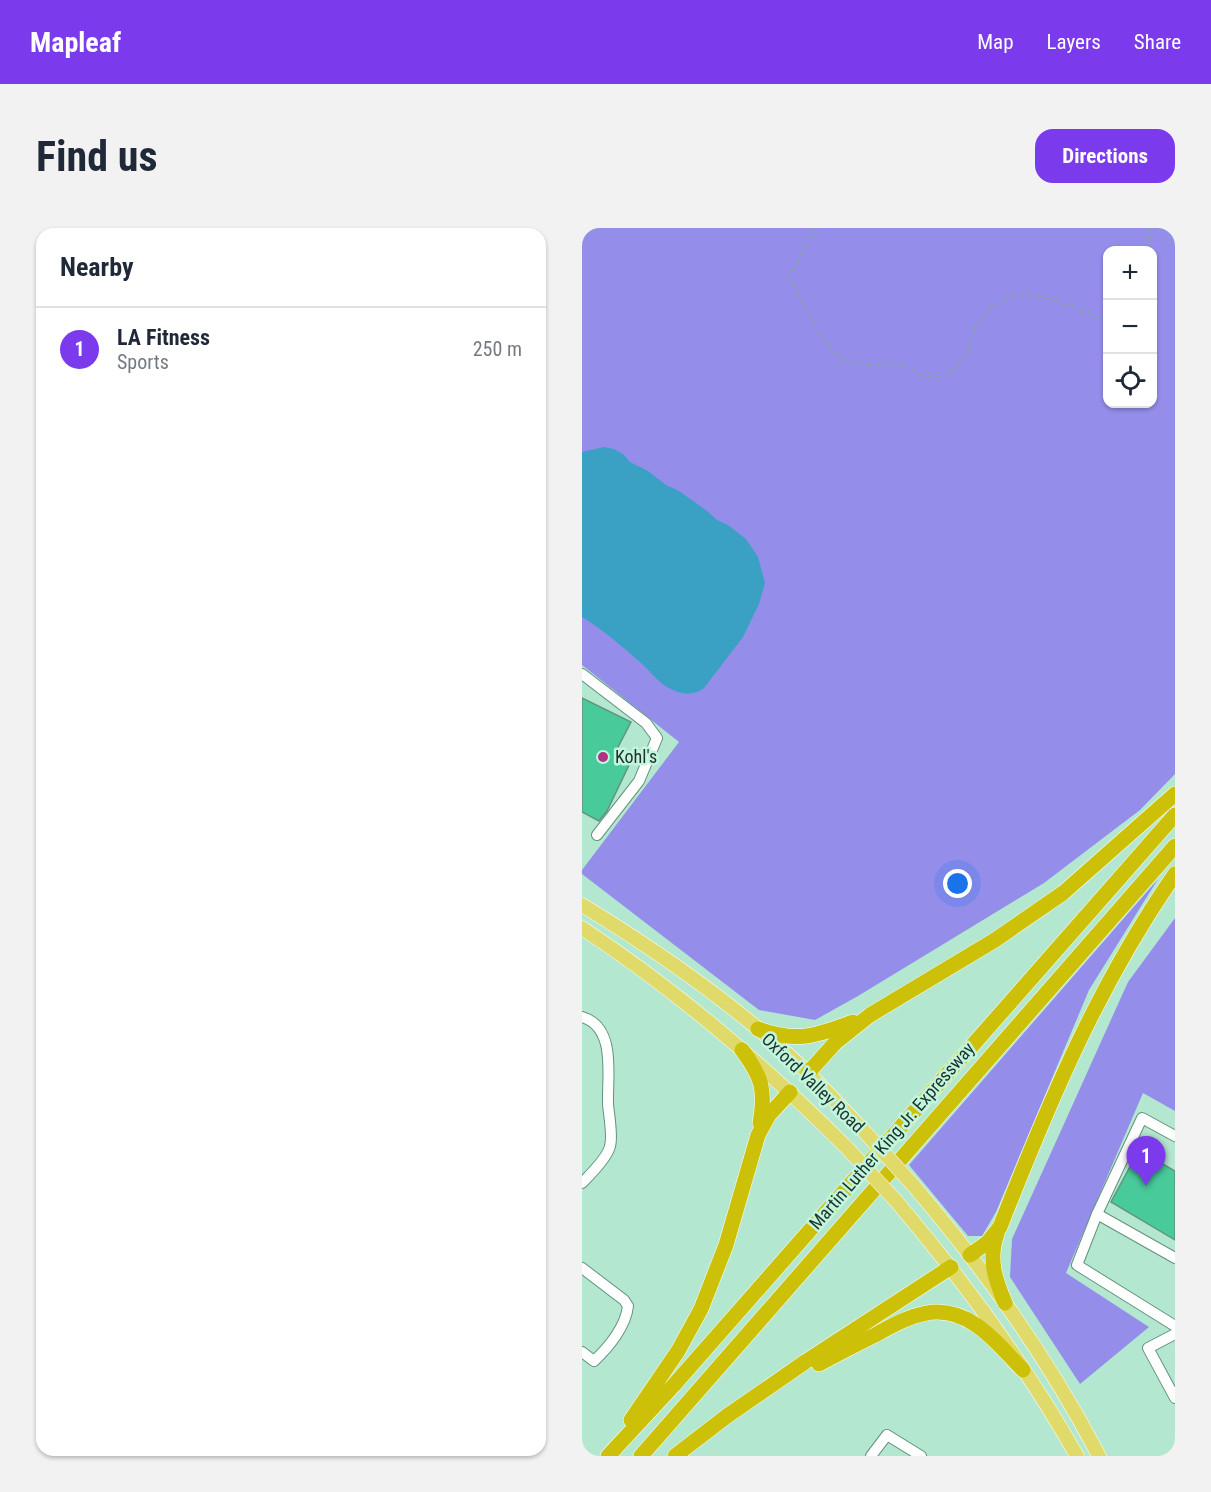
<!DOCTYPE html>
<html lang="en">
<head>
<meta charset="utf-8">
<style>
	body { margin:0; font-family:"Roboto Condensed",sans-serif; background:#f2f2f3; color:#1f2937 }
	.controls { position:absolute; right:18px; top:18px; display:grid; overflow:hidden; border-radius:12px; box-shadow:0 2px 4px #0004 }
	.controls button { width:54px; height:54px; display:grid; place-items:center; padding:0; border:0; border-bottom:2px solid #e0e1e3; background:#fff; color:#1f2937; font:30px sans-serif }
	.you { position:absolute; left:376px; top:656px; width:21px; height:21px; margin:-15px; border:4px solid #fff; border-radius:50%; background:#1a73e8; box-shadow:0 0 0 9px #1a73e833 }
	.badge { display:grid; place-items:center; width:39px; height:39px; border-radius:50%; background:#7c3aed; color:#fff; font-size:20px; font-weight:700 }
	.pin { position:absolute; translate:-50% -50px; filter:drop-shadow(0 2px 3px #0008) }
	.pin::after { content:''; position:absolute; top:32px; width:21px; height:18px; background:inherit; clip-path:polygon(0 0,100% 0,50% 100%) }
	.list { margin:0; padding:0; list-style:none }
	h2 { display:flex; justify-content:space-between; align-items:center; height:78px; margin:0; padding:0 24px; font-size:26px }
	h2 small { font-size:20px; font-weight:400; color:#747a83 }
	.list li { display:grid; grid-template-columns:39px 1fr auto; gap:18px; align-items:center; box-sizing:border-box; height:84px; padding:0 24px; border-top:2px solid #e0e1e3 }
	.list b { display:block; font-size:22px; white-space:nowrap }
	.list p { margin:0; font-size:20px; white-space:nowrap; color:#747a83 }
	.list em { font-size:20px; font-style:normal; color:#747a83 }
	.icon { flex:none; width:33px; height:33px; fill:none; stroke:currentColor; stroke-width:2; stroke-linecap:round; stroke-linejoin:round }
	.map { position:relative; flex:none; width:593px; height:1228px; overflow:hidden; border-radius:18px }
	header { display:flex; align-items:center; gap:36px; box-sizing:border-box; height:84px; padding:0 30px; background:#7c3aed; color:#fff }
	header strong { font-size:28px }
	nav { display:flex; gap:33px; margin-inline-start:auto; font-size:21px }
	.intro { display:flex; align-items:center; justify-content:space-between; box-sizing:border-box; height:144px; padding:0 36px }
	h1 { margin:0; font-size:42px }
	.button { padding:15px 27px; border-radius:18px; background:#7c3aed; color:#fff; font-size:21px; font-weight:700 }
	main { display:flex; gap:36px; padding:0 36px }
	aside { flex:1; background:#fff; border-radius:18px; box-shadow:0 2px 4px #0004 }
	.map>svg:first-child { display:block }
</style>
</head>
<body>
<header>
<strong>Mapleaf</strong>
<nav><a>Map</a><a>Layers</a><a>Share</a></nav>
</header>
<div class="intro"><h1>Find us</h1><a class="button">Directions</a></div>
<main>
<aside>
<h2>Nearby<small></small></h2>
<ul class="list">
<li><span class="badge">1</span><div><b>LA Fitness</b><p>Sports</p></div><em>250 m</em></li>
</ul>
</aside>
<div class="map">
<svg width="593" height="1228" viewBox="0 0 593 1228">
	<rect width="100%" height="100%" fill="#b4e7d0"/>
	<g fill="#948eea" fill-rule="evenodd">
		<path d="M0 0H593V546L558 582 462 655 276 768 233 792 177 782 0 646V642L97 514 0 437ZM526 22H570V176H526Z"/>
		<polygon points="576,651 507,762 414,984 400,1008 386,1008 327,937"/>
		<polygon points="593,690 593,883 561,865 484,1045 567,1099 498,1156 428,1049 430,1011 546,754"/>
	</g>
	<path fill="#3aa0c4" d="M22 219 32 221 41 226 48 234 66 243 84 257 97 263 125 283 135 292 146 297 164 311 176 329 183 355 177 376 161 409 122 460C113 467 101 467 91 462 78 457 69 444 59 435 40 418 21 402 0 389V224Z"/>
	<g fill="#48ca9b" stroke="#63947f" stroke-width="1.5">
		<polygon points="0,470 49,494 33,525 49,533 25,583 17,593 0,584"/>
		<polygon points="557,922 593,943 593,1012 529,974"/>
	</g>
	<g fill="none" stroke-linecap="round" stroke-linejoin="round">
		<defs>
			<g id="minor">
				<polyline points="0,446 64,495 75,510 57,553 15,607"/>
				<path d="M0 789C35 799 25 849 26 876 27 888 31 908 28 918 26 929 8 947 0 955"/>
				<polyline points="593,908 560,890 515,986 593,1030"/>
				<polyline points="515,986 495,1037 593,1098"/>
				<path d="M0 1040 42 1072 46 1078C44 1098 27 1119 12 1133L0 1124"/>
				<polyline points="593,1106 566,1120 593,1170"/>
				<polyline points="289,1228 305,1207 339,1228"/>
			</g>
			<g id="major">
				<path d="M0 677C79 725 156 779 224 843 244 862 262 883 281 902"/>
				<path d="M0 700C96 763 184 839 265 920"/>
				<path d="M331 957C401 1039 467 1132 517 1228"/>
				<path d="M315 974C382 1053 444 1138 495 1228"/>
			</g>
			<g id="highway">
				<path d="M176 801C215 815 234 808 271 794"/>
				<path d="M160 822C180 849 184 862 178 895"/>
				<polyline points="226,845 253,815 288,787 413,712 481,665 593,566"/>
				<path d="M415 1006C406 1031 413 1051 423 1075"/>
				<path d="M388 1027 406 1014 418 999C467 874 516 757 593 646"/>
				<path d="M237 1136C255 1126 273 1117 291 1108 326 1089 356 1071 394 1097 412 1109 426 1127 441 1142"/>
				<polyline points="49,1192 96,1123 119,1081 144,1017 176,907 187,887 208,864"/>
				<polyline points="26,1228 91,1158 593,587"/>
				<polyline points="59,1228 593,618"/>
				<polyline points="93,1228 145,1188 223,1134 369,1039"/>
			</g>
		</defs>
		<use href="#minor" stroke="#61927c" stroke-width="12"/>
		<use href="#major" stroke="#fff" stroke-width="15"/>
		<use href="#highway" stroke="#fff" stroke-width="16"/>
		<g stroke="#80a997" stroke-width="1.5" stroke-dasharray="4.5 4.5" stroke-linecap="butt">
			<polyline points="234,0 207,49 238,107 259,132 287,137 319,137 344,149 367,147 385,125 393,100 409,79 437,65 466,70 526,92"/>
			<polyline points="566,0 567,22"/>
		</g>
		<use href="#minor" stroke="#fff" stroke-width="10"/>
		<use href="#major" stroke="#e0da6b" stroke-width="14"/>
		<use href="#highway" stroke="#ccc108" stroke-width="15"/>
		<defs>
			<g id="major-bridge">
				<polyline points="281,902 331,957"/>
				<polyline points="265,920 315,974"/>
			</g>
		</defs>
		<use href="#major-bridge" stroke="#fff" stroke-width="15" stroke-linecap="butt"/>
		<use href="#major-bridge" stroke="#e0da6b" stroke-width="14"/>
	</g>
	<circle fill="#af3283" stroke="#c1f5dd" stroke-width="2" cx="21" cy="529" r="6"/>
	<g text-anchor="middle" stroke-width="5" stroke-linejoin="round" paint-order="stroke">
		<g font-size="18" fill="#1d3128" stroke="#c1f5dd" text-anchor="start">
			<text x="33" y="535">Kohl's</text>
		</g>
		<g font-size="18" fill="#1d3128" stroke="#c1f5dd">
			<text transform="translate(231 855) rotate(44)" y="6">Oxford Valley Road</text>
			<text transform="translate(310 908) rotate(-49)" y="6">Martin Luther King Jr. Expressway</text>
		</g>
	</g>
</svg>
<div class="controls">
<button>+</button>
<button>−</button>
<button><svg class="icon" aria-label="locate" viewBox="0 0 24 24"><circle cx="12" cy="12" r="6"/><path d="M12 2v4M12 18v4M2 12h4M18 12h4"/></svg></button>
</div>
<div class="you"></div>
<div class="pin badge" style="left:564px;top:958px">1</div>
</div>
</main>
</body>
</html>
